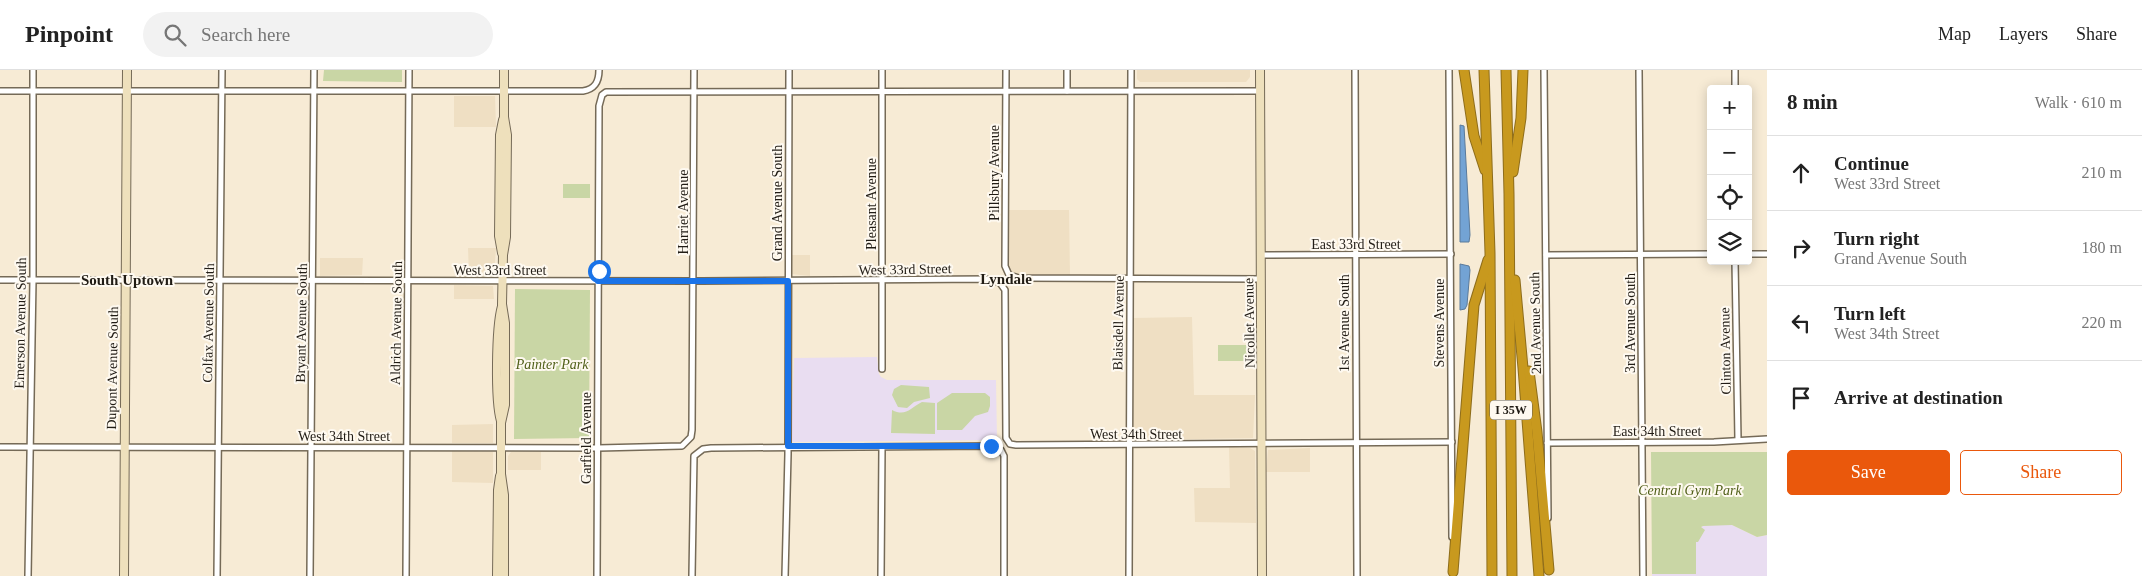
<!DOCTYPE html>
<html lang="en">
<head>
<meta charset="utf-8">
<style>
	body { margin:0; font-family:Georgia,serif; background:#f2f2f2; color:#222 }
	.controls { position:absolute; right:15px; top:15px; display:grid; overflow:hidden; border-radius:5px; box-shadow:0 2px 12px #0003 }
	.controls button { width:45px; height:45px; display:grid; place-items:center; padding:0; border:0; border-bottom:1px solid #e0e0e0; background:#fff; color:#222; font:25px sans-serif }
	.stop { position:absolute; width:15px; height:15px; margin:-11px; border:4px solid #1a73e8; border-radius:50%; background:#fff }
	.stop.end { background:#1a73e8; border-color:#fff; box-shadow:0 1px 5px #0008 }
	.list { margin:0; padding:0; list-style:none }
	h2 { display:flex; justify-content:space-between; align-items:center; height:65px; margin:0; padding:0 20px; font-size:21px }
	h2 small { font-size:16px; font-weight:400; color:#767676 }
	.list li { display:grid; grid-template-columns:32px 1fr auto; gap:15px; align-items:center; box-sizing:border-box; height:75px; padding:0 20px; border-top:1px solid #e0e0e0 }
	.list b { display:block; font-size:19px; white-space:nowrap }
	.list p { margin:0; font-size:16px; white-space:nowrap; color:#767676 }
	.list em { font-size:16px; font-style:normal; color:#767676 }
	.actions { display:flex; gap:10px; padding:15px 20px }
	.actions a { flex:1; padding:11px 0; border:1px solid #ea580c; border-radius:5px; text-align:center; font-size:18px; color:#ea580c }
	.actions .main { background:#ea580c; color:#fff }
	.icon { flex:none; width:28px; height:28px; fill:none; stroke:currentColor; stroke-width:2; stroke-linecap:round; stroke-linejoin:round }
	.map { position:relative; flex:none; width:1767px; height:506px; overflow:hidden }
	header { display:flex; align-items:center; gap:30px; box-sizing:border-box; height:70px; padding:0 25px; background:#fff; border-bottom:1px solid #e0e0e0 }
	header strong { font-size:24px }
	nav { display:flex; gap:28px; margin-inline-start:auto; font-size:18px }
	.search { width:350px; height:45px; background:#f2f2f2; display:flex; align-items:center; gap:12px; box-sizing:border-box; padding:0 18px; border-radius:28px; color:#767676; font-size:19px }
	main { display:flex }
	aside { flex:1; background:#fff }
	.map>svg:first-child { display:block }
</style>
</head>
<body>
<header>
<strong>Pinpoint</strong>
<div class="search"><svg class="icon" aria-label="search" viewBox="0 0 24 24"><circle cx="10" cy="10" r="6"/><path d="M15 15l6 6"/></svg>Search here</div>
<nav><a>Map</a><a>Layers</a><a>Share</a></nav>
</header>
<main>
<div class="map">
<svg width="1767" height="506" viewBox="0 0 1767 506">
	<rect width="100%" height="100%" fill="#f7ebd5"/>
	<g fill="#efdfc3">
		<polygon points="1137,0 1250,0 1250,7 1246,12 1140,12 1137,9"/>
		<polygon points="454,26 495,26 496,57 454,57"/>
		<polygon points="1009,140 1069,140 1070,205 1012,204 1009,200"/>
		<polygon points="468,178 496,178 494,205 469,206"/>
		<polygon points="792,185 810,185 810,206 791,204 790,198"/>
		<polygon points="320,188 363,188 362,205 320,206"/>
		<polygon points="454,215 493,216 494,229 454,229"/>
		<polygon points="1192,247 1194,325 1255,325 1253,368 1137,370 1131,365 1132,248"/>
		<polygon points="493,354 493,373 452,373 452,355"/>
		<polygon points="1229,377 1250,378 1255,381 1256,453 1195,452 1194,418 1230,418"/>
		<polygon points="1310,378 1310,402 1266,402 1268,380"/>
		<polygon points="452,381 493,382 493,413 452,412"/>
		<polygon points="511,382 541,382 541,400 508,400 508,386"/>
	</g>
	<g fill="#e9ddf1">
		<polygon points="877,287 879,304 881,307 887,310 996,310 997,370 793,372 791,371 794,288"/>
		<polygon points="1709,455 1732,455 1757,467 1767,465 1767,506 1652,506 1652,504 1696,504 1696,460 1703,456"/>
	</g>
	<g fill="#c9d6a5">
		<polygon points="324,0 402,0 402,12 323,11"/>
		<rect x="563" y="114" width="27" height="14"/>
		<polygon points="515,219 590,220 589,368 514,369"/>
		<rect x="1218" y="275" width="33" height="16"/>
		<polygon points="901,315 929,317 930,328 914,332 907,338 898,337 892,325 894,319"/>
		<polygon points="952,323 985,323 990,327 990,336 988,342 975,346 962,360 937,360 937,333"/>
		<path d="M922 332 935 333V364L891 363 892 340C906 347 910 338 922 332Z"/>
		<polygon points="1651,382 1767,382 1767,465 1757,467 1732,455 1703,456 1701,457 1705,460 1698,472 1696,472 1696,504 1652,504"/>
	</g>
	<g fill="#73a3d4" stroke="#5a7a9b">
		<polygon points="1460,55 1464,56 1470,165 1469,172 1460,172"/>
		<polygon points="1460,194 1469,196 1470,200 1467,235 1465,239 1460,240"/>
	</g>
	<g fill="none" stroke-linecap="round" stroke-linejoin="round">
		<defs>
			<g id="street">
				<polyline points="1006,0 1005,196 1009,205 1019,208 1261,209"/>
				<polyline points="1355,0 1357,506"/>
				<polyline points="1449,0 1452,467"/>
				<polyline points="1544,0 1548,448"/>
				<polyline points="1735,0 1735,19"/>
				<polyline points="1639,1 1643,506"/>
				<path d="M0 21H583C595 19 599 12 599 0"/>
				<polyline points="1067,21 1067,0"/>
				<polyline points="1748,184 1767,184"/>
				<polyline points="1261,185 1451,184"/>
				<polyline points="1546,185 1711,184"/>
				<polyline points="1735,191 1738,370"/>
				<polyline points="0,210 702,211 990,209 1000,213 1005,220 1006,368 1010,374 1016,375 1452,372"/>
				<polyline points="882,299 882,0"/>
				<polyline points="1547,373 1714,372 1767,369"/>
				<polyline points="0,377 598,378 682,376 691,367 692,360 694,0"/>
				<polyline points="28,506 33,210 33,0"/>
				<polyline points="217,506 222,0"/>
				<polyline points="310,506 314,0"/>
				<polyline points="406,506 409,0"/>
				<polyline points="597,506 599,36 602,25 606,22 1260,21"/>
				<polyline points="692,506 694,386 703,379 711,378 991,376 1001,380 1004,386 1004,506"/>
				<polyline points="785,506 788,384 789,0"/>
				<polyline points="881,506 882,377"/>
				<polyline points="1129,506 1131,0"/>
			</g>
			<g id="secondary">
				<polyline points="1260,0 1262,506"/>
				<polyline points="502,183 499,166 500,65 503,50"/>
				<path d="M501 351C495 331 496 257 502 236"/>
				<polyline points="124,506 127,0"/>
				<polyline points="497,506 498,420 500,406"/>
				<polyline points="504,506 504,425 501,404 501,353 505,335 505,253 502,234 503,185 506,167 507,65 504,47 504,0"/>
			</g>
			<g id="highway">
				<polyline points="1464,0 1474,66 1485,100"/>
				<polyline points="1484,0 1490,183 1492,506"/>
				<polyline points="1506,0 1509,124 1512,506"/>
				<polyline points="1513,102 1521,48 1523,0"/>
				<polyline points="1515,210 1523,298 1539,506"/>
				<polyline points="1529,301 1537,362 1549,500"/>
				<polyline points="1453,502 1474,235 1488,190"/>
			</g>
		</defs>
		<use href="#street" stroke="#756a57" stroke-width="8"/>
		<use href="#secondary" stroke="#756a57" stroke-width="10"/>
		<use href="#highway" stroke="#8e6d1b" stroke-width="11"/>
		<use href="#street" stroke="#fff" stroke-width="5"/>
		<use href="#secondary" stroke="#eee0bc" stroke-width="8"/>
		<use href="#highway" stroke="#c8991e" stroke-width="9"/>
	</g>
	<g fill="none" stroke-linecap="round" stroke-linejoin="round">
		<polyline stroke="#1a73e8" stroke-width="6" points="599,201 598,211 788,211 788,376 991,376"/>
	</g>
	<g text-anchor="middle" stroke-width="4" stroke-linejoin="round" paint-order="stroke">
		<rect fill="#fef9f0" stroke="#635e57" stroke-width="1" x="1490" y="330.5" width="42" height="19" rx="4"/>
		<g font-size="12" font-weight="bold" fill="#211c15">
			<text x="1511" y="344">I 35W</text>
		</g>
		<g font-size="14" fill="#211c15" stroke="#fef9f0">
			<text transform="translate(994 103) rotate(-90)" y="5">Pillsbury Avenue</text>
			<text transform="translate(777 133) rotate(-90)" y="5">Grand Avenue South</text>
			<text transform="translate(871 134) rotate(-90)" y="5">Pleasant Avenue</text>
			<text transform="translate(683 142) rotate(-90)" y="5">Harriet Avenue</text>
			<text x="1356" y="179">East 33rd Street</text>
			<text transform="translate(905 199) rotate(-1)" y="5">West 33rd Street</text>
			<text x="500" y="205">West 33rd Street</text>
			<text transform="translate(20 253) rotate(-89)" y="5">Emerson Avenue South</text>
			<text transform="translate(208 253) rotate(-89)" y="5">Colfax Avenue South</text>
			<text transform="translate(301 253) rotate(-89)" y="5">Bryant Avenue South</text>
			<text transform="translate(396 253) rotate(-89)" y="5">Aldrich Avenue South</text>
			<text transform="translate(1118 253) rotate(-89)" y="5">Blaisdell Avenue</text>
			<text transform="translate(1249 253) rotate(-91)" y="5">Nicollet Avenue</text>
			<text transform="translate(1344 253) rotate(-90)" y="5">1st Avenue South</text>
			<text transform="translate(1439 253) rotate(-90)" y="5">Stevens Avenue</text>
			<text transform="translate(1535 253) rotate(-91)" y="5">2nd Avenue South</text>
			<text transform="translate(1630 253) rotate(-90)" y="5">3rd Avenue South</text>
			<text transform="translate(1725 281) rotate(-91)" y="5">Clinton Avenue</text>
			<text transform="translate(112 298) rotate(-89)" y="5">Dupont Avenue South</text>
			<text x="1657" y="366">East 34th Street</text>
			<text x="1136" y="369">West 34th Street</text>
			<text x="344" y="371">West 34th Street</text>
			<text transform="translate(586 368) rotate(-90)" y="5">Garfield Avenue</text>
		</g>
		<g font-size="14" font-style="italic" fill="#505f18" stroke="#fef9f0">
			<text x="552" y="299">Painter Park</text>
			<text x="1690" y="425">Central Gym Park</text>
		</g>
		<g font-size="15" font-weight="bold" fill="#211c15" stroke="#fef9f0">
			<text x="1006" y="214">Lyndale</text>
			<text x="127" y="215">South Uptown</text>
		</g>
	</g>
</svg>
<div class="controls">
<button>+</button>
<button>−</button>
<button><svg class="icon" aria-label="locate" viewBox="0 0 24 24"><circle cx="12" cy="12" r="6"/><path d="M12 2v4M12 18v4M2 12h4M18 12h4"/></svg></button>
<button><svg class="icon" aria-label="layers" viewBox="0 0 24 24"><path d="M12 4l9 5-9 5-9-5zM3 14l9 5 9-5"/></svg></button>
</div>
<div class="stop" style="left:599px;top:201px"></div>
<div class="stop end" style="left:991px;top:376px"></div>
</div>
<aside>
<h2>8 min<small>Walk · 610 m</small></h2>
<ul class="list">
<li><svg class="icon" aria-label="ahead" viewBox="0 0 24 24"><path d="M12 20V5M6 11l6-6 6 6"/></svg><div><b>Continue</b><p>West 33rd Street</p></div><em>210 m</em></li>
<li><svg class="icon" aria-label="right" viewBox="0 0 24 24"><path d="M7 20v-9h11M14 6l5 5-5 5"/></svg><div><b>Turn right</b><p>Grand Avenue South</p></div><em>180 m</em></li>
<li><svg class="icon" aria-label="left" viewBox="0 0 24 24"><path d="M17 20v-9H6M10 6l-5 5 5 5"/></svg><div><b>Turn left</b><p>West 34th Street</p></div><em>220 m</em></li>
<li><svg class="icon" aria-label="arrive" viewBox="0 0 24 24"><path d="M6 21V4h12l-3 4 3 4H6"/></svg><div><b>Arrive at destination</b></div></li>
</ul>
<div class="actions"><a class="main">Save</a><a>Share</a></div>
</aside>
</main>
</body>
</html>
